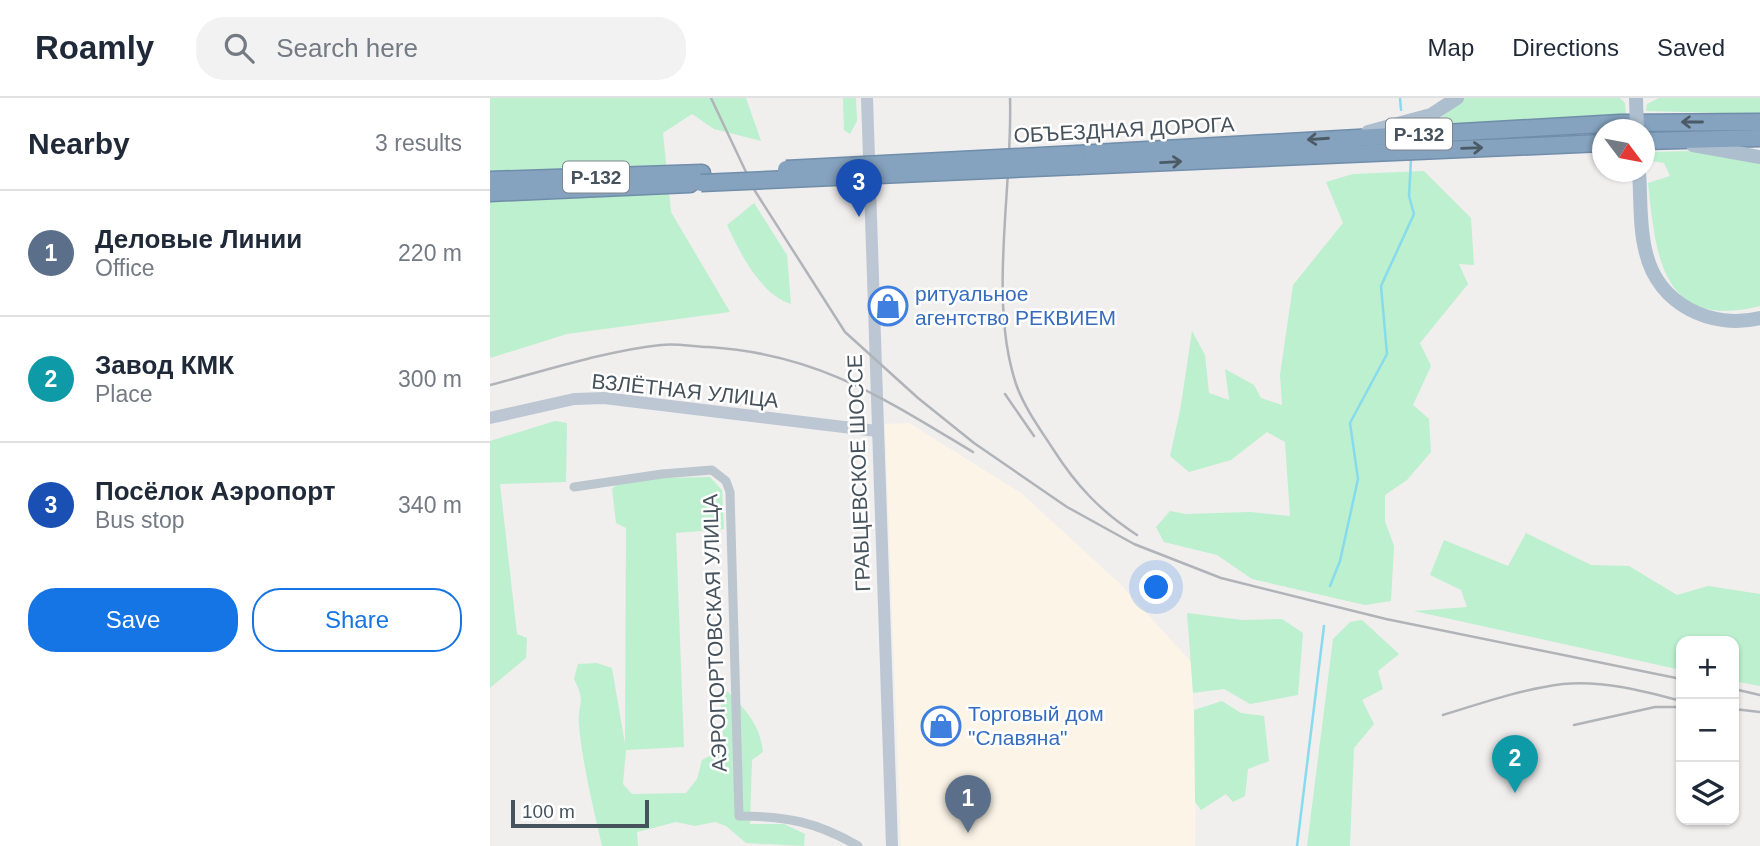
<!DOCTYPE html>
<html lang="en">
<head>
<meta charset="utf-8">
<style>
	body { margin:0; font-family:Arial,sans-serif; background:#f2f2f3; color:#1f2937 }
	.controls { position:absolute; right:21px; bottom:21px; display:grid; overflow:hidden; border-radius:14px; box-shadow:0 2px 5px #0004 }
	.controls button { width:63px; height:63px; display:grid; place-items:center; padding:0; border:0; border-bottom:2px solid #e0e1e3; background:#fff; color:#1f2937; font:35px sans-serif }
	.compass { position:absolute; left:1102px; top:21px; width:63px; height:63px; border-radius:50%; background:#fff; box-shadow:0 2px 5px #0004; rotate:122deg }
	.scale { position:absolute; left:21px; bottom:18px; width:138px; box-sizing:border-box; padding-left:7px; border:4px solid #46525c; border-top:0; font-size:19px; line-height:24px; white-space:nowrap; color:#46525c; -webkit-text-stroke:5px #fff; paint-order:stroke }
	.you { position:absolute; left:667px; top:490px; width:24px; height:24px; margin:-18px; border:5px solid #fff; border-radius:50%; background:#1a73e8; box-shadow:0 0 0 10px #1a73e833 }
	.badge { display:grid; place-items:center; width:46px; height:46px; border-radius:50%; background:#1675e4; color:#fff; font-size:23px; font-weight:700 }
	.pin { position:absolute; translate:-50% -58px; filter:drop-shadow(0 2px 4px #0008) }
	.pin::after { content:''; position:absolute; top:37px; width:24px; height:21px; background:inherit; clip-path:polygon(0 0,100% 0,50% 100%) }
	.list { margin:0; padding:0; list-style:none }
	h2 { display:flex; justify-content:space-between; align-items:center; height:91px; margin:0; padding:0 28px; font-size:30px }
	h2 small { font-size:23px; font-weight:400; color:#747a83 }
	.list li { display:grid; grid-template-columns:46px 1fr auto; gap:21px; align-items:center; box-sizing:border-box; height:126px; padding:0 28px; border-top:2px solid #e0e1e3 }
	.list b { display:block; font-size:26px; white-space:nowrap }
	.list p { margin:0; font-size:23px; white-space:nowrap; color:#747a83 }
	.list em { font-size:23px; font-style:normal; color:#747a83 }
	.actions { display:flex; gap:14px; padding:21px 28px }
	.actions a { flex:1; padding:16px 0; border:2px solid #1675e4; border-radius:28px; text-align:center; font-size:24px; color:#1675e4 }
	.actions .main { background:#1675e4; color:#fff }
	.icon { flex:none; width:38px; height:38px; fill:none; stroke:currentColor; stroke-width:2; stroke-linecap:round; stroke-linejoin:round }
	.map { position:relative; flex:none; width:1270px; height:748px; overflow:hidden }
	header { display:flex; align-items:center; gap:42px; box-sizing:border-box; height:98px; padding:0 35px; background:#fff; border-bottom:2px solid #e0e1e3 }
	header strong { font-size:33px }
	nav { display:flex; gap:38px; margin-inline-start:auto; font-size:24px }
	.search { width:490px; height:63px; background:#f2f2f3; display:flex; align-items:center; gap:18px; box-sizing:border-box; padding:0 24px; border-radius:28px; color:#747a83; font-size:26px }
	main { display:flex }
	aside { flex:1; background:#fff }
	.map>svg:first-child { display:block }
</style>
</head>
<body>
<header>
<strong>Roamly</strong>
<div class="search"><svg class="icon" aria-label="search" viewBox="0 0 24 24"><circle cx="10" cy="10" r="6"/><path d="M15 15l6 6"/></svg>Search here</div>
<nav><a>Map</a><a>Directions</a><a>Saved</a></nav>
</header>
<main>
<aside>
<h2>Nearby<small>3 results</small></h2>
<ul class="list">
<li><span class="badge" style="background:#5c6f8a">1</span><div><b>Деловые Линии</b><p>Office</p></div><em>220 m</em></li>
<li><span class="badge" style="background:#0f9aa8">2</span><div><b>Завод КМК</b><p>Place</p></div><em>300 m</em></li>
<li><span class="badge" style="background:#1a4fb4">3</span><div><b>Посёлок Аэропорт</b><p>Bus stop</p></div><em>340 m</em></li>
</ul>
<div class="actions"><a class="main">Save</a><a>Share</a></div>
</aside>
<div class="map">
<svg width="1270" height="748" viewBox="0 0 1270 748">
	<rect width="100%" height="100%" fill="#f1eeee"/>
	<polygon fill="#fcf5e7" points="419,325 531,395 629,485 701,564 706,654 705,748 411,748 395,326"/>
	<g fill="#bcf0ce">
		<polygon points="0,0 256,0 271,43 224,31 202,16 173,35 181,114 240,214 77,236 0,260"/>
		<polygon points="353,0 366,0 367,23 360,36 354,32"/>
		<polygon points="974,0 1130,0 1135,5 1136,18 939,30"/>
		<polygon points="1169,0 1270,0 1270,16 1156,13 1157,6"/>
		<path d="M1202 53 1270 66V208C1171 233 1166 158 1158 85L1180 78 1174 65 1161 63 1159 54Z"/>
		<polygon points="934,73 981,120 984,167 969,166 978,186 930,245 941,268 923,307 939,321 941,354 917,382 895,397 895,423 904,448 901,503 875,507 762,481 727,457 674,444 666,429 680,413 696,416 760,414 800,418 795,344 777,334 741,362 699,374 680,358 690,313 702,233 715,257 719,295 739,302 735,271 764,287 771,300 792,307 790,277 803,187 853,125 836,84 863,76"/>
		<path d="M264 105 297 157 301 206C270 196 250 155 237 127Z"/>
		<polygon points="65,323 77,325 76,384 10,386 27,536 37,540 36,560 0,590 0,343"/>
		<path d="M220 379 232 392 234 431 186 435 194 649 136 652 133 686 142 696 196 695 207 681 212 662 234 650 230 596 235 591C254 610 270 625 273 654L262 662 260 726H294L315 736 314 748 256 745 236 728 225 724 205 728 186 724 147 734 148 748H112C103 708 93 669 89 628 87 604 97 606 84 581L88 566 107 565 122 570 135 646 136 430 126 425 122 391 126 387 170 380Z"/>
		<polygon points="1036,435 1101,467 1139,468 1187,497 1218,488 1270,496 1270,588 1244,583 1244,543 1191,543 1191,572 924,513 977,509 971,492 940,477 954,442 1018,468"/>
		<polygon points="697,515 752,522 792,521 813,535 808,597 760,606 734,591 703,595"/>
		<polygon points="872,522 909,556 888,573 893,591 872,602 884,626 864,650 860,748 817,748 843,541 860,524"/>
		<polygon points="732,603 751,615 774,618 779,663 758,671 755,698 743,704 736,696 711,712 705,704 704,612"/>
	</g>
	<g fill="none" stroke-linecap="round" stroke-linejoin="round">
		<g stroke="#88dbed" stroke-width="2.5">
			<polyline points="910,0 911,12"/>
			<polyline points="840,488 850,463 868,381 860,325 897,256 891,188 924,116 919,98 921,61"/>
			<polyline points="807,748 834,528"/>
		</g>
		<defs>
			<g id="highway">
				<polyline points="1154,43 1270,40"/>
				<polyline points="587,56 1130,25 1270,24"/>
				<polyline points="589,68 1112,45"/>
				<polyline points="0,82 212,75"/>
				<polyline points="0,95 200,86"/>
			</g>
		</defs>
		<use href="#highway" stroke="#708daa" stroke-width="19"/>
		<path stroke="#bcc6ce" stroke-width="9" d="M84 389 172 376 222 372 236 383 240 394 249 718C296 718 327 724 368 748"/>
		<g stroke="#bcc7d3" stroke-width="12">
			<polyline points="377,0 402,748"/>
			<polyline points="0,320 84,301 114,300 387,333"/>
		</g>
		<g stroke="#adbfce" stroke-width="14">
			<polyline points="878,34 941,17 967,0"/>
			<polyline points="1203,47 1270,59"/>
			<path d="M1149 74C1151 100 1149 129 1156 155 1168 206 1221 232 1270 220"/>
		</g>
		<use href="#highway" stroke="#85a2be" stroke-width="16"/>
		<g stroke="#b0b4b9" stroke-width="2.5">
			<polyline points="221,0 265,93 355,234 428,300 484,345 577,409 644,446 731,480 896,521 1191,581"/>
			<path d="M520 0C523 89 498 202 526 286 534 309 550 331 563 351 586 387 610 413 647 437"/>
			<path d="M0 287C55 273 115 253 171 247 187 245 204 249 219 249 328 256 393 300 483 354"/>
			<polyline points="515,296 544,338"/>
			<polyline points="1244,591 1270,597"/>
			<polyline points="1244,611 1270,614"/>
			<path d="M953 617C992 605 1032 591 1073 586 1112 582 1154 593 1191 603"/>
			<polyline points="1084,627 1165,609 1191,609"/>
		</g>
		<defs>
			<g id="highway-bridge">
				<polyline points="296,71 587,56"/>
				<polyline points="211,85 589,68"/>
			</g>
		</defs>
		<use href="#highway-bridge" stroke="#708daa" stroke-width="19" stroke-linecap="butt"/>
		<polyline stroke="#adbfce" stroke-width="14" points="1146,0 1147,32"/>
		<use href="#highway-bridge" stroke="#85a2be" stroke-width="16"/>
	</g>
	<defs><path id="oneway-shaft" d="M-6 0H5M1.5-3L5.5 0L1.5 3" fill="none" stroke-width="1.6" stroke-linecap="round" stroke-linejoin="round" transform="scale(1.75)"/></defs>
	<g stroke="#4c5a66">
		<use href="#oneway-shaft" transform="translate(1202 24) rotate(-180)"/>
		<use href="#oneway-shaft" transform="translate(828 41) rotate(176)"/>
		<use href="#oneway-shaft" transform="translate(982 50) rotate(-2)"/>
		<use href="#oneway-shaft" transform="translate(681 64) rotate(-3)"/>
	</g>
	<defs>
		<symbol id="shop-ring" viewBox="-11 -11 22 22"><circle r="9.5" fill="#fff" stroke="#3f7fe0" stroke-width="1.5"/><path d="M-5-2.5h2.3a2.7 3.5 0 0 1 5.4 0H5L5.5 6h-11ZM-1.5-2.5h3a1.5 2.3 0 0 0-3 0Z" fill="#3f7fe0"/></symbol>
	</defs>
	<g fill-rule="evenodd">
		<use href="#shop-ring" x="376" y="186" width="44" height="44"/>
		<use href="#shop-ring" x="429" y="606" width="44" height="44"/>
	</g>
	<g text-anchor="middle" stroke-width="5" stroke-linejoin="round" paint-order="stroke">
		<g fill="#fff" stroke="#7e868d" stroke-width="2">
			<rect x="896" y="20.5" width="66" height="31" rx="5"/>
			<rect x="73" y="63.5" width="66" height="31" rx="5"/>
		</g>
		<g font-size="19" font-weight="bold" fill="#46525c">
			<text x="929" y="43">Р-132</text>
			<text x="106" y="86">Р-132</text>
		</g>
		<g font-size="21" fill="#46525c" stroke="#fff">
			<text transform="translate(634 32) rotate(-3)" y="7">ОБЪЕЗДНАЯ ДОРОГА</text>
			<text transform="translate(195 293) rotate(6)" y="7">ВЗЛЁТНАЯ УЛИЦА</text>
			<text transform="translate(369 375) rotate(-92)" y="7">ГРАБЦЕВСКОЕ ШОССЕ</text>
			<text transform="translate(225 535) rotate(-92)" y="7">АЭРОПОРТОВСКАЯ УЛИЦА</text>
		</g>
		<g font-size="21" fill="#366cbe" stroke="#fff" text-anchor="start">
			<text x="425" y="203">ритуальное<tspan x="425" dy="24">агентство РЕКВИЕМ</tspan></text>
			<text x="478" y="623">Торговый дом<tspan x="478" dy="24">"Славяна"</tspan></text>
		</g>
	</g>
</svg>
<div class="controls">
<button>+</button>
<button>−</button>
<button><svg class="icon" aria-label="layers" viewBox="0 0 24 24"><path d="M12 4l9 5-9 5-9-5zM3 14l9 5 9-5"/></svg></button>
</div>
<svg class="compass" viewBox="-18 -18 36 36"><path d="M0-13l5 13h-10z" fill="#e53935"/><path d="M0 13l5-13h-10z" fill="#747a83"/></svg>
<div class="scale">100 m</div>
<div class="you"></div>
<div class="pin badge" style="left:478px;top:735px;background:#5c6f8a">1</div>
<div class="pin badge" style="left:1025px;top:695px;background:#0f9aa8">2</div>
<div class="pin badge" style="left:369px;top:119px;background:#1a4fb4">3</div>
</div>
</main>
</body>
</html>
